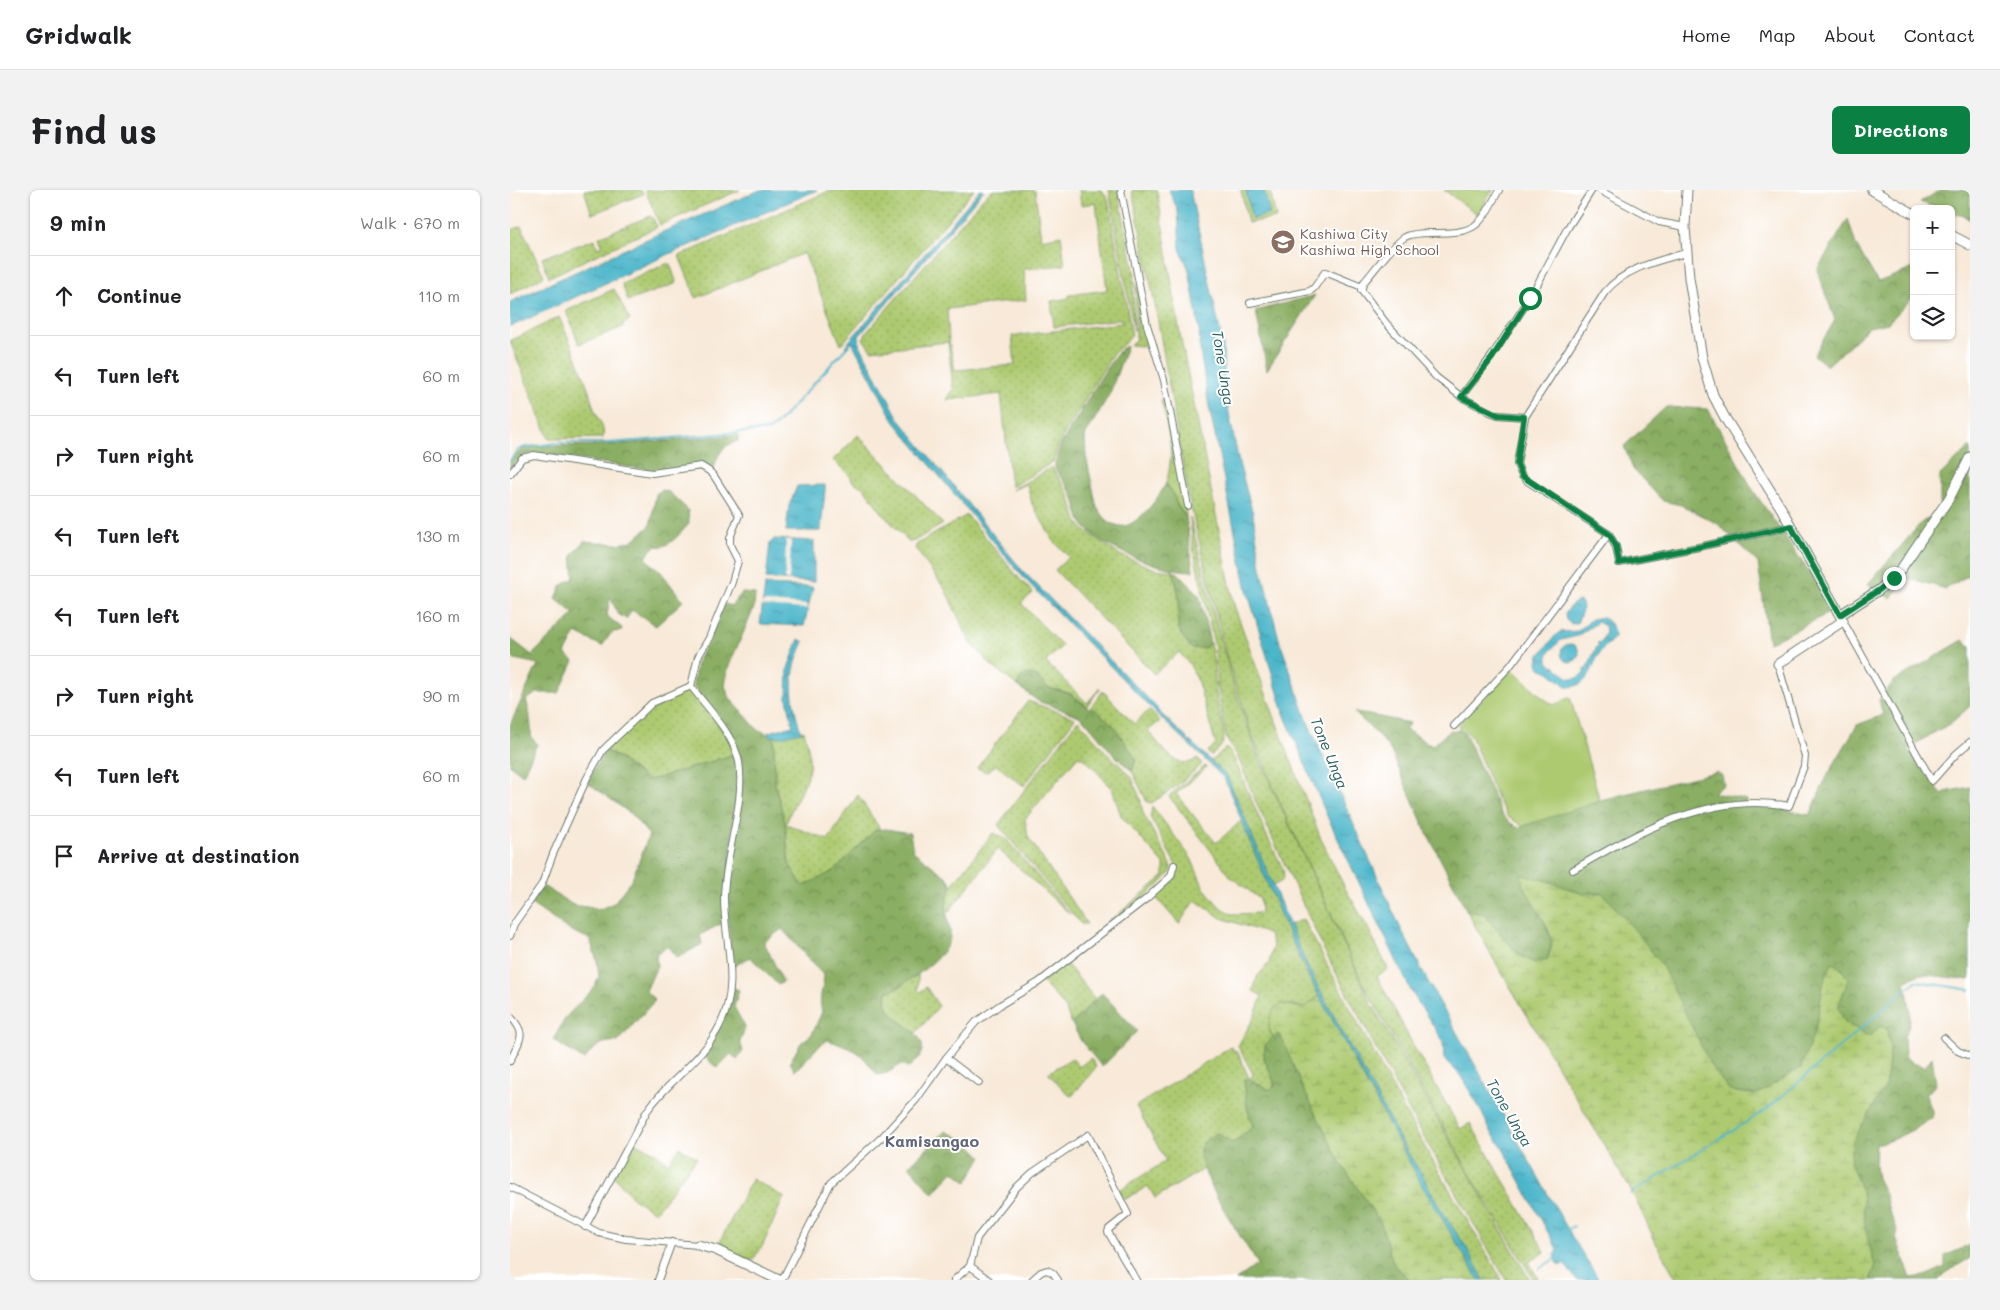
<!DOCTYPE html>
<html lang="en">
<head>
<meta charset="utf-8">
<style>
	body { margin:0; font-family:Mali,sans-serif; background:#f2f2f2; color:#202124 }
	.controls { position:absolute; right:15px; top:15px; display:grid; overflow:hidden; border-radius:8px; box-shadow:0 1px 4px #0004 }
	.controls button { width:45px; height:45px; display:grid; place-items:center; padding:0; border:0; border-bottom:1px solid #e0e0e0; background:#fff; color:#202124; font:25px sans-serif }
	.stop { position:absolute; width:15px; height:15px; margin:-11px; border:4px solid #0b8043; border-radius:50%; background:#fff }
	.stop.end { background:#0b8043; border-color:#fff; box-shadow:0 1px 5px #0008 }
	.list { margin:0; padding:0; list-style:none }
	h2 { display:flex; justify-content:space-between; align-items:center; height:65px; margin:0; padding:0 20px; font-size:21px }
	h2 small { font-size:16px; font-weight:400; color:#757577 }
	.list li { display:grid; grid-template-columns:32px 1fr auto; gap:15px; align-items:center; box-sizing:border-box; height:80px; padding:0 20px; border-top:1px solid #e0e0e0 }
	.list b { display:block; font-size:19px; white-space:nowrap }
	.list em { font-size:16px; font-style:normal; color:#757577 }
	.icon { flex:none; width:28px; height:28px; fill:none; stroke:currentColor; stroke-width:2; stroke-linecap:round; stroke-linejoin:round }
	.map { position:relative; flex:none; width:1460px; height:1090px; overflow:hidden; border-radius:8px }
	header { display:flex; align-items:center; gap:30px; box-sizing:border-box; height:70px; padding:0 25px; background:#fff; border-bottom:1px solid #e0e0e0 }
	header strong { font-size:24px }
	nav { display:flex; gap:28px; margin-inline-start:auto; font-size:18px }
	.intro { display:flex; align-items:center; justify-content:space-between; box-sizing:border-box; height:120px; padding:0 30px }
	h1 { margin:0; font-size:35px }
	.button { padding:12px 22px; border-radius:8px; background:#0b8043; color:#fff; font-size:18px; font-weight:700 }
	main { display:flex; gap:30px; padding:0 30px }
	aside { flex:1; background:#fff; border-radius:8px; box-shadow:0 1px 4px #0004 }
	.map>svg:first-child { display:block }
</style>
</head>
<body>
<header>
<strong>Gridwalk</strong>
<nav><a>Home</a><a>Map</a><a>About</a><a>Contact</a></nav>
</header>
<div class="intro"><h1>Find us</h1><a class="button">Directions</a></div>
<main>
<aside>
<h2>9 min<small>Walk · 670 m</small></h2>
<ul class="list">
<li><svg class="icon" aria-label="ahead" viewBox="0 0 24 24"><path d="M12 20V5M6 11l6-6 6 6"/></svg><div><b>Continue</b></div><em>110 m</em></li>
<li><svg class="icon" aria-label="left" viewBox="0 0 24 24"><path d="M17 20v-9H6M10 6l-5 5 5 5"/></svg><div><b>Turn left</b></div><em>60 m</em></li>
<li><svg class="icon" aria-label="right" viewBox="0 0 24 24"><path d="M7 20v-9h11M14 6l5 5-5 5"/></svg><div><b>Turn right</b></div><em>60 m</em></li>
<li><svg class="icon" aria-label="left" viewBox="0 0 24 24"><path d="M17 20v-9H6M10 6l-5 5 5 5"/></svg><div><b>Turn left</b></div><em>130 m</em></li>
<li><svg class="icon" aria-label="left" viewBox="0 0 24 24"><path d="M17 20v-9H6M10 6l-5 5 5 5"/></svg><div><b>Turn left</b></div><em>160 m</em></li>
<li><svg class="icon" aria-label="right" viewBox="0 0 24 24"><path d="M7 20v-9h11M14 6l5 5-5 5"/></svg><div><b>Turn right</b></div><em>90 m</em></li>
<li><svg class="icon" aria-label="left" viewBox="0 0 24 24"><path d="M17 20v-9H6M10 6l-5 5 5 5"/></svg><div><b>Turn left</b></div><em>60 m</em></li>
<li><svg class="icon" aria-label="arrive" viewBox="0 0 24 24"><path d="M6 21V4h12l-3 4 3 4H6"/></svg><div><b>Arrive at destination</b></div></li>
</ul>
</aside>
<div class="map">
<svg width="1460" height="1090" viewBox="0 0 1460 1090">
	<defs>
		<pattern id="grass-dots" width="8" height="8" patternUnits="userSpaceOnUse" patternTransform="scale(1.25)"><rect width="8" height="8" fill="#adca71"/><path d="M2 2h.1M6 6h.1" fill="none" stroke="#94ae62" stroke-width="1.8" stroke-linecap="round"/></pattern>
		<pattern id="forest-crowns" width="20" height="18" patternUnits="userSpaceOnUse" patternTransform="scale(1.25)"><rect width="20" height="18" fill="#8aae63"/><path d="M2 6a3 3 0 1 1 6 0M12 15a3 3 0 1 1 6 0" fill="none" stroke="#708f52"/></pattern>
		<pattern id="wetland-marsh" width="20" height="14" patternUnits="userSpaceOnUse" patternTransform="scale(1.25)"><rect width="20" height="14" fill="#adca71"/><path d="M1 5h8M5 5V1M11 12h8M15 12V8" fill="none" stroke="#94ae62"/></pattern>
		<pattern id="water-ripples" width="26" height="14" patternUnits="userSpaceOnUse" patternTransform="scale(1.25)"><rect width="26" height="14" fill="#4cb6ca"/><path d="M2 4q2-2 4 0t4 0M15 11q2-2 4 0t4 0" fill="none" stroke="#3f95a5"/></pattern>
	</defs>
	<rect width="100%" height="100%" fill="#fff"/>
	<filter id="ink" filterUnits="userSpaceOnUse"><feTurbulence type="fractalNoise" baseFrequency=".02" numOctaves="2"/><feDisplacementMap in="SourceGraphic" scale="10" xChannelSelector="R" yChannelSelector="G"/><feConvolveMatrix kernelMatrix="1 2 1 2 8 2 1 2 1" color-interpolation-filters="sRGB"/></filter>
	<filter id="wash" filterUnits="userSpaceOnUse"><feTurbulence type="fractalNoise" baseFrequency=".0096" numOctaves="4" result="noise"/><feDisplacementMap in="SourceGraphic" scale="20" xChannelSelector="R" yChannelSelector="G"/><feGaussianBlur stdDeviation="1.12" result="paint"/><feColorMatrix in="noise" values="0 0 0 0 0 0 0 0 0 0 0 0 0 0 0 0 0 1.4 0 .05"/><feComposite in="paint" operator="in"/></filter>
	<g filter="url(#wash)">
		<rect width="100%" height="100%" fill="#f8e9d8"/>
		<g fill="url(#grass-dots)" stroke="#668452">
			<polygon points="74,0 131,0 133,4 82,24"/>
			<polygon points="135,0 230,0 150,35"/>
			<polygon points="322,0 464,0 331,155 294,63 186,108 169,66"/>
			<polygon points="487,0 525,0 531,49 551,45 555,75 514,79 516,110 437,119 439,151 445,180 505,175 502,146 612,133 612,129 544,137 541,111 559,108 559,105 597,100 586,13 571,15 569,0 592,0 598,9 622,146 603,164 596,175 550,251 543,272 501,297 491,204 437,210 443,199 438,152 361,160 353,149 356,143 472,9 481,1"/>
			<polygon points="599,0 608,0 625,85 623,99 624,141"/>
			<polygon points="622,0 647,0 670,144 724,415 767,534 811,649 835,698 857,736 878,779 867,786 903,855 950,939 960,933 1035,1062 1019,1072 1029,1090 1024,1090 963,989 852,792 766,604 741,543 717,468 678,305 646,120"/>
			<polygon points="140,26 143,28 147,37 39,87 32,68 85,49 87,58 92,56 89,47"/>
			<polygon points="11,36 34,86 0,104 0,41"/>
			<polygon points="156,74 160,74 166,91 165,94 118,111 112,94"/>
			<polygon points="626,92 643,166 633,156 620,155 625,150 626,146"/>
			<polygon points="104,99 120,130 112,134 113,137 69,154 56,121"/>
			<path d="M49 127C62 156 75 185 83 215 86 226 96 237 93 248L39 249 0 151Z"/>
			<path d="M654 207 675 313 676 327C666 317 664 304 656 293 665 264 659 239 651 211Z"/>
			<polygon points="348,245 433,334 404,351 399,352 373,324 354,298 342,291 341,287 323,270"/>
			<path d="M542 277 559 305 567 331 574 340 610 365 645 379 663 381 669 406 668 435 694 458 700 453C706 474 704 495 708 516 710 526 714 537 714 547 714 555 707 561 701 566L697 562 706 555 687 489 680 475 669 462 644 484 545 380 559 367 543 350 522 314 517 294 502 300Z"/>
			<polygon points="457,325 509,388 523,403 511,413 552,456 536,472 577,513 590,498 577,516 559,503 538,498 527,487 509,491 508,496 482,476 460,452 436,401 405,358 407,354"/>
			<polygon points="680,327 710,448 727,506 749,568 776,628 861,813 1020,1090 996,1090 904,930 815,762 745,610 727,565 717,550 709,507 705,459 683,357"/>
			<polygon points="181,497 213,541 225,564 148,588 137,590 109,568 95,560 137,517"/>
			<path d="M593 501 624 534 639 520 650 531 638 541C650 554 669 585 687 568L692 574 668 595 642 613 637 612 622 581 626 569 580 518Z"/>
			<polygon points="518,511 565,528 514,596 486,575 476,582 467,578"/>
			<polygon points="567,531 569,531 595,561 621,586 630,608 633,623 661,675 661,682 650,694 586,744 584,744 654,686 654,674 611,626 602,598 576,570 568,566 515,629 518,647 577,734 571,734 488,635"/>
			<path d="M294 541C309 590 290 593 276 634L318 650 348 605 370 639 365 640 324 681 293 697 279 674 275 634 265 594 264 547Z"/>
			<polygon points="716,558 722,564 756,644 773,679 774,685 772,691 763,696 717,586 701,571"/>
			<polygon points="695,576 696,578 666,604 706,653 731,631 790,770 809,806 794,818 780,814 759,841 763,848 755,855 754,868 765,894 759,901 741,890 737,917 743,937 723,953 707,943 695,951 690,960 694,979 645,1008 638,996 614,1010 609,1000 656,971 626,916 720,857 728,863 740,890 743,884 728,856 744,827 752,806 743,801 747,787 759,773 763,755 759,744 711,728 685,710 669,734 644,705 663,687 666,675 640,627 643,617 681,668 694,698 710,717 722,724 751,723 750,709 721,687 659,606"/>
			<polygon points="483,643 496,649 560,724 488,659 436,725 437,709 442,695"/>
			<polygon points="793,729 902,935 992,1090 974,1090 972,1087 956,1057 932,1022 879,930 797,776 780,735"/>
			<polygon points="556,773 585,809 562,834 554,816 532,792"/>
			<path d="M408 782V800L410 802 416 797 429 816 406 843C391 832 373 823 377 802L390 797Z"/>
			<polygon points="562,868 569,877 581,868 586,877 562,906 559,905 538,883"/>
			<polygon points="122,951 145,962 158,973 170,957 187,968 145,1022 123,1008 104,986"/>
			<polygon points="242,989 274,1007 253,1055 242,1071 207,1057"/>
		</g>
		<g fill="url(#forest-crowns)" stroke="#54764c">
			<polygon points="1431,0 1460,0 1460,30 1454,26 1441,22 1441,19 1431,19 1410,12"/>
			<polygon points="1338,29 1346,55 1368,92 1404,78 1404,106 1378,133 1359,137 1317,176 1304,165 1325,130 1307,80"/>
			<polygon points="805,105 757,180 746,121"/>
			<path d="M617 156 600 203 575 246 576 266 587 318 599 333C604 334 610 337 615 336 631 332 650 306 656 293L663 303 667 315 676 327 683 381C652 381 595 360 574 336 567 326 567 315 562 304 557 295 550 287 545 278V273L551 254 598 176 611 159Z"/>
			<polygon points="1156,217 1198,219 1243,300 1325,420 1259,453 1248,373 1208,334 1171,315 1153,311 1123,279 1114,256"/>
			<path d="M228 245V251C209 257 209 265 202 282L199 279 147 281 24 263 11 266 0 278V271L12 259 30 256 98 255Z"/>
			<polygon points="1460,257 1460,384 1436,399 1395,387 1381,408 1358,394 1411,333 1430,319 1430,285"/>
			<path d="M152 300 159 302 178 320 179 334C173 340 166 349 158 354 148 360 144 350 136 369L151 382 173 411 146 436 122 420 116 429 108 424 100 407 97 426 112 438 111 441 102 442 92 456 66 443 55 464 64 471 49 503H27L16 510C19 517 22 540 21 547L27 554 13 585 0 575V535L28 474 0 468V448L22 465 64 424 46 409 51 396 64 388 62 366 74 351 108 354 122 351 140 336 146 304Z"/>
			<polygon points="663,381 668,383 689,404 700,453 694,458 682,459 671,445 668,435 669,406"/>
			<path d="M232 403 245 404 244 418 218 478 215 496 220 508 247 539 264 547 265 594 275 633 279 674 293 696 324 681 365 640 376 639 400 643 403 661 438 688 442 695C439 704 434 716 437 725 438 733 441 740 440 748 436 768 395 795 377 802 376 808 375 813 377 818 384 832 422 844 410 866 407 871 402 874 399 878L392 874 377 883 368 885C362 879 358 872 352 866 343 858 329 854 317 850L307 858 285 881 280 872 291 853 302 844 312 822C308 807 313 801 314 786L272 739 254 752 273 792 268 795 240 767 223 777 215 706 231 595 227 564 183 494 187 473 215 414 221 416Z"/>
			<path d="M1453 450 1460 456V516L1441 533 1398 558 1432 605 1435 602 1460 597V790L1410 784 1395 791C1398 807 1405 832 1394 846L1395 866 1402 873 1415 877 1422 867 1426 894 1416 905 1422 921V928C1412 935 1378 955 1366 953L1365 976 1367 988 1375 1004 1379 1021 1388 1041 1386 1048 1401 1088 1415 1086 1435 1077V1066L1460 1055V1068L1438 1081 1429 1090H1360L1365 1077 1355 1038 1352 1002 1340 972 1341 952 1376 895 1380 857 1377 841 1372 834 1360 847 1335 832 1328 817 1338 790 1314 791 1306 837 1291 878 1246 905 1220 901 1202 878 1092 703 1073 704 1031 689 1012 693 1029 719 1042 752 1037 770 1025 773 1009 765 973 724 957 721 916 641 881 561 872 549 844 522 900 533 895 539 922 556 941 540 947 541 949 539 955 543 991 623 998 631 1008 638 1082 612 1206 582 1212 585 1214 595 1204 601V603L1237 610 1238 616H1256L1300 625 1316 588 1347 535 1373 525 1369 510 1384 491Z"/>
			<polygon points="518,484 527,487 538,498 559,503 577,517 586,520 605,537 626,569 622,581 603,564 578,534 569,526 528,511 508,496 512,486"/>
			<path d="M95 560 109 568 137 590 148 588 225 564C232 593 224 623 221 652 218 678 217 705 214 732L190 745 192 754 167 768 157 756 146 764 147 776 136 801 145 810 108 852C91 850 84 858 74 870L43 850 56 827 83 799 89 787 87 771 80 749 59 740 21 714 33 696 63 715 90 719 104 713 122 689 139 645 121 624 77 592Z"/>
			<polygon points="222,797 229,800 224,817 235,837 230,852 233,861 227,870 221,864 207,878 193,865 203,851"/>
			<polygon points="592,803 627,841 592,877 571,851 562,834"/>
			<path d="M766 844 771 846 791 894 830 972 871 1033 884 1075 900 1090H726L748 1074C734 1052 690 987 690 962 690 952 700 947 707 943L723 953 743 937 737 917 734 889 741 890 759 900 765 894 754 868 755 855Z"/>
			<polygon points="435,941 455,950 472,966 457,992 443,981 423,1004 399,976"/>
		</g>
		<g fill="url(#wetland-marsh)" stroke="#668452">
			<path d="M1011 685 1031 689 1073 704 1092 703 1124 739 1151 774 1202 878 1220 901 1246 905 1291 878 1306 837 1314 791 1322 773 1332 779 1338 790 1328 817 1335 832 1360 847 1372 834 1377 841 1380 857 1376 895 1342 952 1340 972 1352 1002 1355 1038 1365 1077 1360 1090H1167L1148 1057 1122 1002 983 768 957 721 973 724 1009 765 1025 773 1037 770C1039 765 1043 756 1042 751 1037 728 1014 705 1011 685Z"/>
			<path d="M809 806 837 856 839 862 912 993 914 999 959 1073 964 1083 970 1090H900L884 1075 871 1033 830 972 791 894 771 846 767 844 763 848C756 836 759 828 765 817L772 814 794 818Z"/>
		</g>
		<g fill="#adca71" stroke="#668452">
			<polygon points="731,0 760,0 766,28 738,33"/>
			<polygon points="934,0 983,0 967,24"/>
			<polygon points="1002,479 1033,508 1044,515 1060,507 1090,611 1013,636 998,627 988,610 962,548 957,542 947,536"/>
		</g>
		<g fill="url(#water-ripples)" stroke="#367a7f" fill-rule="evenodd">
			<polygon points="250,0 307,0 157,65 0,137 0,112 148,44"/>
			<polygon points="470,0 474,0 349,146 350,155 389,229 512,380 647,518 648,521 717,586 797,776 893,955 914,988 932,1022 956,1057 974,1090 970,1090 964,1083 959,1073 914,999 799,787 773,731 714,588 647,524 512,386 384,231 342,152 337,158 335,156"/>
			<polygon points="659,0 680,0 713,155 715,203 729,273 743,324 751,378 769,449 799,535 890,737 916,788 1061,1045 1089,1090 1067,1090 1054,1074 1049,1076 1044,1065 1048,1061 992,957 980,940 969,917 950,885 934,869 933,851 901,801 817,626 775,526 737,400 699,217 690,160 689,139 679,80 670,59 668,21"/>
			<polygon points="744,0 754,0 760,24 742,29 736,2"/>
			<path d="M315 295C316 298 311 334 311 341H276L279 316 287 296Z"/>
			<polygon points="264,349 304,351 304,392 256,389 260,353"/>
			<polygon points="255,395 303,397 294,436 250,434"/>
			<polygon points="1069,411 1072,413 1073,418 1067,433 1061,434 1056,430 1055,424 1063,413"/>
			<path d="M1092 427C1100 432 1105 438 1104 448 1100 453 1094 457 1090 462 1081 477 1080 497 1057 497L1039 482 1030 478 1028 473 1029 466 1046 445 1050 442 1068 441 1082 429ZM1088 432 1095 436 1096 442 1091 452 1087 453 1089 454C1082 462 1074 499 1056 486 1052 483 1047 479 1045 475L1043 476 1038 472V463L1051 450 1067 446Z"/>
			<path d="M289 449 294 452C278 485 280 507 291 542L270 547 259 546 258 542 283 536 277 508 278 478Z"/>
			<circle cx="1060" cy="463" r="9"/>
		</g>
		<g fill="#f8e9d8">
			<polygon points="276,350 281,350 279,390 275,390"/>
			<polygon points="253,412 298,415 297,419 252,416"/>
		</g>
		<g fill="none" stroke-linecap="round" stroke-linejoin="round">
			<g stroke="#4cb6ca" stroke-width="2">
				<polyline points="0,270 8,260 15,257 48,253 100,253 259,240 266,235 337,157"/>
				<polyline points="1120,1004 1256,920 1406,791 1460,800"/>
				<polyline points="1056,1041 1064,1036"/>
				<polyline points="1029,1079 1046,1068"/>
			</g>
		</g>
	</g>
	<g filter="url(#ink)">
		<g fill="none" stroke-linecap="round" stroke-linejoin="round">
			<defs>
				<g id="street">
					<polyline points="611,0 637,135 654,190 678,316"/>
					<path d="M989 0C969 38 966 43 922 43 914 43 902 43 895 47 885 52 863 82 854 92L851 100 876 133 926 187 953 208 980 222 988 225 1015 227"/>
					<polyline points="1089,0 1149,32 1175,37"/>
					<path d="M1176 63C1147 71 1115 78 1095 102L1015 227 1007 274 1012 286 1017 291 1099 344 1106 357 1109 373 1189 357 1281 336"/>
					<polyline points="740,113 800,101 804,98 815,82 852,97"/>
					<polyline points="951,207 981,167 1020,108 1057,39 1082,0"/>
					<path d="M0 284 12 268 24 265 142 283 191 276 199 281 204 286 229 325 220 348V355L228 371 222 392 199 448 188 467 181 496C197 518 224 544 229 572 236 613 214 666 214 708 214 751 231 794 210 835 192 872 159 889 137 921L75 1037"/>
					<polyline points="1333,431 1422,591 1446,564 1460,552"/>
					<polyline points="944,536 1000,476 1099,344"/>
					<path d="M1063 680C1127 642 1201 601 1279 616L1294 576 1295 566 1268 474"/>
					<polyline points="0,746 4,734 32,694 43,664 77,588 93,560 142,513 181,496"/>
					<path d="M0 826C18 845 10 849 0 871"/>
					<polyline points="1434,848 1448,861 1460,866"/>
					<polyline points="436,868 469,893"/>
					<polyline points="0,997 89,1043 116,1049 188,1055"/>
					<polyline points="460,1076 479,1090"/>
					<polyline points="148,1090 162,1052"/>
					<polyline points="272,1090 321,993 372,947 406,910 436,868 466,832 490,815 529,792 636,709 661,686 664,675"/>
					<polyline points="444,1090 460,1076 467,1048 507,997 522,983 578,945 618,1024 599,1039 598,1042 626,1090"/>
					<polyline points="522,1090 531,1082 537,1080 543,1083 548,1090"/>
				</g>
				<g id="secondary">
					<polyline points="1177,0 1175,37 1179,88 1192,168 1203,205 1215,228 1271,318 1333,431 1268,474"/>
					<polyline points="1362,0 1404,24"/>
					<polyline points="1441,45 1460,55"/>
					<polyline points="1330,425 1369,400 1389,382 1440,307 1460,267"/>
					<polyline points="188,1055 206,1060 269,1090"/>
				</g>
			</defs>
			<use href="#street" stroke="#6b796d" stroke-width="8"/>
			<use href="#secondary" stroke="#6b796d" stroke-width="11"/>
			<use href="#street" stroke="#fff" stroke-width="6"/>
			<use href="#secondary" stroke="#fff" stroke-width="9"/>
		</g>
	</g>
	<g fill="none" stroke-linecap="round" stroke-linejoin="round" filter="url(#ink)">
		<polyline stroke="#0b8043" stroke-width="6" points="1020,108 982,168 951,207 988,225 1014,227 1007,274 1012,286 1099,344 1106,356 1109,373 1189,357 1281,336 1330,425 1369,400 1384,388"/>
	</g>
	<defs>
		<symbol id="school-disc" viewBox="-11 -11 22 22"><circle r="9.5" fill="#8d6e63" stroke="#fff"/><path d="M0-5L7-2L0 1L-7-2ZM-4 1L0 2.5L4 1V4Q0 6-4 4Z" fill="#fff"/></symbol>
	</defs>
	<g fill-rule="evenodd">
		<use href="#school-disc" x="759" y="38" width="28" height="28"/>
	</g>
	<g text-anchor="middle" stroke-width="4" stroke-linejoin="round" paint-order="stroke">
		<g font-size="14" fill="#785e54" stroke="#fff" text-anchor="start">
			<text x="790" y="49">Kashiwa City<tspan x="790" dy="16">Kashiwa High School</tspan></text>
		</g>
		<g font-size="15" font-style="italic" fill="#2c6161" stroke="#fff">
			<text transform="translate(713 178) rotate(81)" y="5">Tone Unga</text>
			<text transform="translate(819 563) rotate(68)" y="5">Tone Unga</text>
			<text transform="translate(999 923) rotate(60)" y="5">Tone Unga</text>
		</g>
		<g font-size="16" font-weight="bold" fill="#606579" stroke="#fff">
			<text x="422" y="957">Kamisangao</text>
		</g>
	</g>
</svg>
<div class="controls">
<button>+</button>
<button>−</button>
<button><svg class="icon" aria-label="layers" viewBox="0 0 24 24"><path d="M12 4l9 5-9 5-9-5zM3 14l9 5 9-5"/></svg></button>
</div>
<div class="stop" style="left:1020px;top:108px"></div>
<div class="stop end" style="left:1384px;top:388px"></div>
</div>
</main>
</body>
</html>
